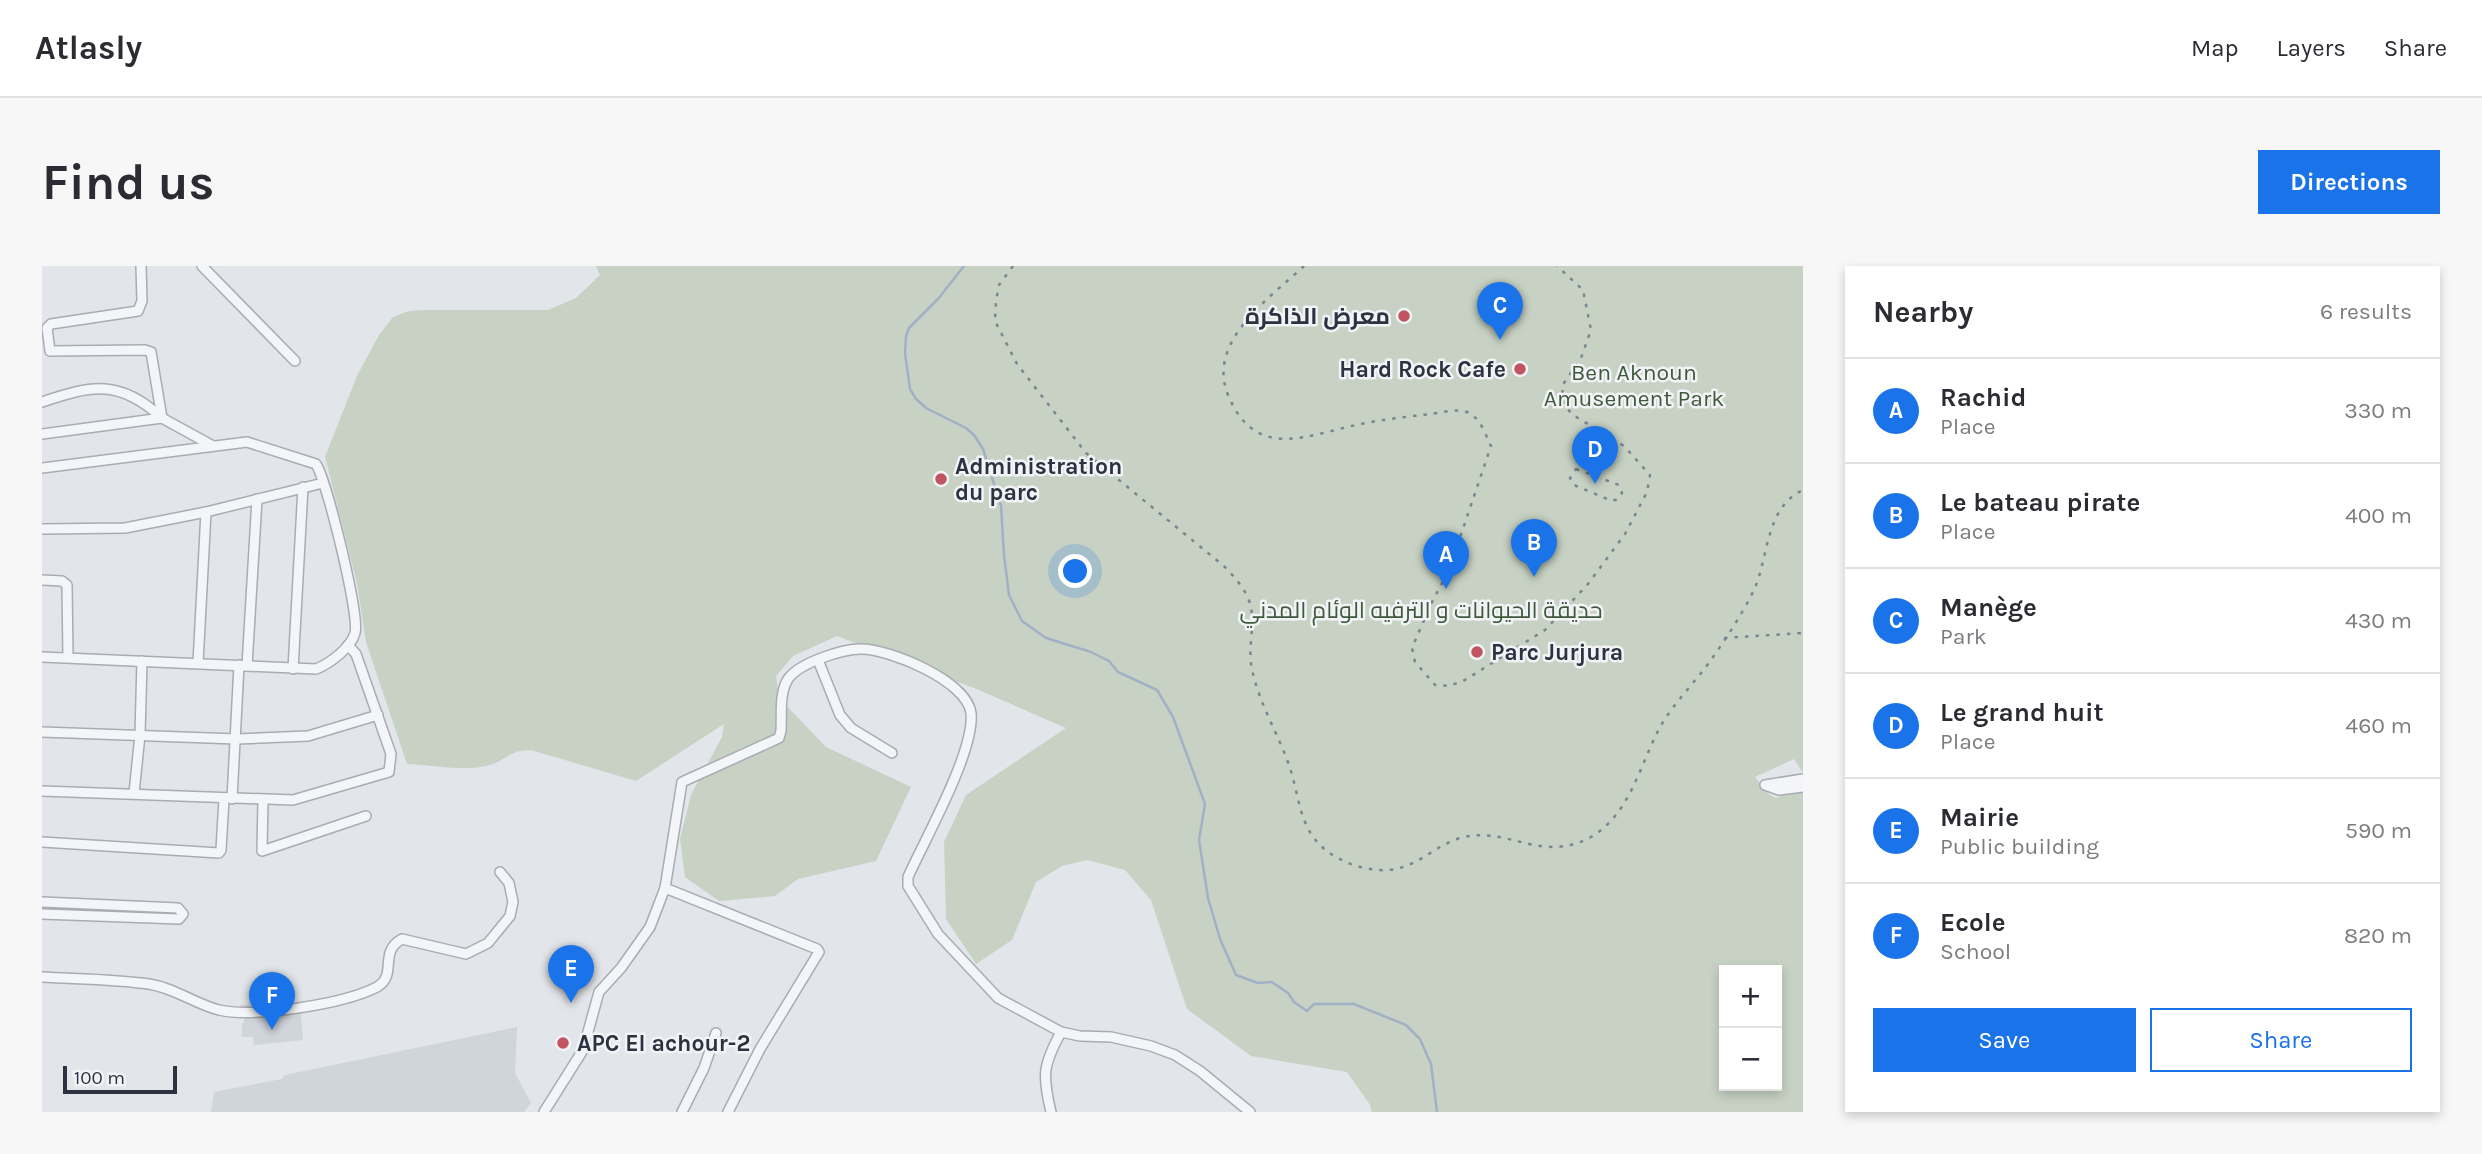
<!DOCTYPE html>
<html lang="en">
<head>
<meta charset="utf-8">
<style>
	body { margin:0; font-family:Karla,Cairo,sans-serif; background:#f7f7f7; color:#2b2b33 }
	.controls { position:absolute; right:21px; bottom:21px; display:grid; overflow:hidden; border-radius:0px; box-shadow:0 4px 10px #0003 }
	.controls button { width:63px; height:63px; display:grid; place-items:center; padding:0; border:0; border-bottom:2px solid #e1e1e2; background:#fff; color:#2b2b33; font:35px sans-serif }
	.scale { position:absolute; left:21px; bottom:18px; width:114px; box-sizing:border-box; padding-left:7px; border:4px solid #2c323f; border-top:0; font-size:19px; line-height:24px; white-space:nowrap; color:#2c323f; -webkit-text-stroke:5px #f1f3f7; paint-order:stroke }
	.you { position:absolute; left:1034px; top:306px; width:24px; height:24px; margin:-18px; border:5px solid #fff; border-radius:50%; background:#1a73e8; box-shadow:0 0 0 10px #1a73e833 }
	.badge { display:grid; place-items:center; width:46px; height:46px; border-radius:50%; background:#1a73e8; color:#fff; font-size:23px; font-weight:700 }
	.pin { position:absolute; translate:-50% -58px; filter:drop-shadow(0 2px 4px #0008) }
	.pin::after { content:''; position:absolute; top:37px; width:24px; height:21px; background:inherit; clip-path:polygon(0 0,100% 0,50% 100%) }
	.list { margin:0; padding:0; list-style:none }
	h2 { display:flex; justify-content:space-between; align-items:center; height:91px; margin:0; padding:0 28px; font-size:30px }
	h2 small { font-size:23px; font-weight:400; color:#7c7c81 }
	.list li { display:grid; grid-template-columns:46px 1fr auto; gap:21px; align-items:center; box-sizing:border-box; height:105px; padding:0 28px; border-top:2px solid #e1e1e2 }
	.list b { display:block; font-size:26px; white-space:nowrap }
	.list p { margin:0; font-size:23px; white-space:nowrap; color:#7c7c81 }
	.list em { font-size:23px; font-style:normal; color:#7c7c81 }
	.actions { display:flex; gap:14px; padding:21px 28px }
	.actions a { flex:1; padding:16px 0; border:2px solid #1a73e8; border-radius:0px; text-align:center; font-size:24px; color:#1a73e8 }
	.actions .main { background:#1a73e8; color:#fff }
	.map { position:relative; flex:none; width:1761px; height:846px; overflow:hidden; border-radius:0px }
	header { display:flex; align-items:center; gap:42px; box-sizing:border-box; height:98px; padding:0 35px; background:#fff; border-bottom:2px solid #e1e1e2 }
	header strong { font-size:33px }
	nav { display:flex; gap:38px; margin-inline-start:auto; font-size:24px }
	.intro { display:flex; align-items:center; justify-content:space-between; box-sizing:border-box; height:168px; padding:0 42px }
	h1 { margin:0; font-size:49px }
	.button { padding:18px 32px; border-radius:0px; background:#1a73e8; color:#fff; font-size:24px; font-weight:700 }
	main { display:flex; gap:42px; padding:0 42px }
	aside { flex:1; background:#fff; border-radius:0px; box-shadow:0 4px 10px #0003 }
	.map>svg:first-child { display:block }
</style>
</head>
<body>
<header>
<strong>Atlasly</strong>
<nav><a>Map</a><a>Layers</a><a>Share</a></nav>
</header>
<div class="intro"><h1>Find us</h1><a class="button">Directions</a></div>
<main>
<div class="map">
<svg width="1761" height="846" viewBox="0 0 1761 846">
	<rect width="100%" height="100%" fill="#e2e5e9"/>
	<g fill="#d0d4db">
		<polygon points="238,736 239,738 258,737 261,774 212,779 211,771 200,771 200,757 202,757 202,751 200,751 198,739"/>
		<polygon points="475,761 473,807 489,837 482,846 169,846 172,826 240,813 243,809"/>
	</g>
	<path fill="#c7d2c4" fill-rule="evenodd" d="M554 0H1761V507L1752 493 1713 511 1728 529 1734 532 1761 522V846H1330L1328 839 1305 806 1209 790 1145 743 1109 634 1083 604 1045 594 1020 600 994 616 970 674 934 698 904 653 902 576 924 529 1024 462 937 424 795 370 751 390 734 410 737 432 784 481 869 521 834 595 756 613 733 630 677 635 643 611 638 573 649 529 680 471 682 458 594 515 489 484C468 484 465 494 448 499 423 506 390 499 365 498L324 376 315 317 283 191 315 110 337 69 351 51 367 45 382 44H506L534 32 558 9ZM1682 704H1735V820H1682Z"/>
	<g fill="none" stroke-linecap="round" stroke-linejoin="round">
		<polyline stroke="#a1b1c5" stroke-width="2.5" points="922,0 896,33 867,62 864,70 863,87 868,123 874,133 884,142 924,162 932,169 941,183 959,240 962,289 967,329 980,355 1004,372 1049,386 1067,395 1076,406 1115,424 1131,451 1163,538 1157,574 1166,632 1178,673 1194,709 1216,717 1230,716 1246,727 1252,736 1265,745 1272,738 1312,738 1364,759 1378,773 1389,798 1395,846"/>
		<defs>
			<g id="minor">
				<polyline points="99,0 100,35 96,45 9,58 5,62 8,85 103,84 109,86 120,152"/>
				<polyline points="160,0 253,95"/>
				<path d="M0 136C50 119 78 113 120 152"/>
				<polyline points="0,168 120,152 171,180"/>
				<path d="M0 202 205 176 274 198C285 215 318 350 313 367 309 382 287 398 274 403L0 391"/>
				<polyline points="0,263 83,262 164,246 281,217"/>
				<polyline points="0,314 20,315 25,319 26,391"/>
				<polyline points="776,394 798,449 809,462 850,487"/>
				<polyline points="156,397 164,246"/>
				<polyline points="205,400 215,233"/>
				<polyline points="251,403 261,221"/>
				<polyline points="0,466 195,473 266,470 336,449"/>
				<polyline points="1761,513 1723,519 1737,524 1761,521"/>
				<polyline points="0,525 251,534 347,506 349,488 314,388 306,379"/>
				<polyline points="92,527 98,469 100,395"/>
				<polyline points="190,533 197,399"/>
				<polyline points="221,534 220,585 324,550"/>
				<polyline points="0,576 177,587 179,584 182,533"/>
				<polyline points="623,622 775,683 777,686 718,783 686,846"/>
				<polyline points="0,636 136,642 141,648 137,653 0,648"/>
				<path d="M0 711C35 713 72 713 107 718 133 722 153 738 177 744 213 752 302 738 335 721 356 709 336 686 360 673L424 688 446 677 468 650 471 636 467 617 458 606"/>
				<path d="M502 846 541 784 557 726 579 702 608 661 623 622 640 516 737 472 739 465C740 449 737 427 746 413 757 397 800 383 819 383 848 383 925 415 929 447 933 485 883 573 866 611V620L896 668 956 732 1019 766 1038 770 1069 771 1109 780 1133 789 1158 805 1208 846"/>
				<polyline points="640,846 662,802 674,767"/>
				<path d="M1009 846C1000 809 1001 799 1019 766"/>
			</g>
		</defs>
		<use href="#minor" stroke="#a8acb3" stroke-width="12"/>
		<use href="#minor" stroke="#f4f5f8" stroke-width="9"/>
		<g stroke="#7d8491" stroke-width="2.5" stroke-dasharray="3.5 7" stroke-linecap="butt">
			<path d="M971 0 957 19 954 35 953 55 975 98 1044 187 1183 301C1196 315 1210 330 1210 351 1211 368 1206 386 1210 403 1217 438 1237 469 1248 502 1257 529 1257 559 1279 580 1298 598 1333 609 1358 602 1379 596 1395 580 1415 573 1464 557 1497 599 1549 571 1587 549 1597 502 1616 465 1629 440 1649 421 1666 398 1682 376 1699 350 1711 326 1727 294 1722 242 1761 224"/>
			<path d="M1262 0C1228 32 1164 75 1186 129 1214 197 1267 168 1319 158 1342 153 1365 151 1388 148 1399 147 1414 142 1425 146 1439 152 1443 168 1449 180L1407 304 1389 338 1370 382 1373 396 1393 419 1407 420 1423 414 1503 364 1546 318 1583 268 1605 226 1608 209 1582 180 1531 149 1522 139 1520 120 1539 92 1549 64 1541 24 1515 0"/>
			<polygon points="1534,203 1577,219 1580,227 1576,233 1570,235 1532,219 1528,212"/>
			<polyline points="1682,372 1761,367"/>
		</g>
	</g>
	<g fill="#c15461" stroke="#f1f3f7" stroke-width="2.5">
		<circle cx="1362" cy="50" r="7"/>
		<circle cx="1478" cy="103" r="7"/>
		<circle cx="899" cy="213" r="7"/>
		<circle cx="1435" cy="386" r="7"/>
		<circle cx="521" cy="777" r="7"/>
	</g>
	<g text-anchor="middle" stroke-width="5" stroke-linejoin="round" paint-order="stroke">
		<g font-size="23" font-weight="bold" fill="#2c323f" stroke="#f1f3f7" text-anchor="start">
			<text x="1348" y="58" text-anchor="end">معرض الذاكرة</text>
			<text x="1464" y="111" text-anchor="end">Hard Rock Cafe</text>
			<text x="913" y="208">Administration<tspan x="913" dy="26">du parc</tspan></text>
			<text x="1449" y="394">Parc Jurjura</text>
			<text x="535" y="785">APC El achour-2</text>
		</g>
		<g font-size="23" fill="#3f593b" stroke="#f1f3f7">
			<text x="1592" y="114">Ben Aknoun<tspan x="1592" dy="26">Amusement Park</tspan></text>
			<text x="1379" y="352">حديقة الحيوانات و الترفيه الوئام المدني</text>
		</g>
	</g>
</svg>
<div class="controls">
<button>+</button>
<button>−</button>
</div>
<div class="scale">100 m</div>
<div class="you"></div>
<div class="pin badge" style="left:1404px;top:323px">A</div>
<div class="pin badge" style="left:1492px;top:311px">B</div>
<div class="pin badge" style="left:1458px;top:74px">C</div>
<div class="pin badge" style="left:1553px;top:218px">D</div>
<div class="pin badge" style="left:529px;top:737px">E</div>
<div class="pin badge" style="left:230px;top:764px">F</div>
</div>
<aside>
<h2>Nearby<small>6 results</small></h2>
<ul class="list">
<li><span class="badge">A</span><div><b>Rachid</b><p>Place</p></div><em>330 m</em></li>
<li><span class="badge">B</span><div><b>Le bateau pirate</b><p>Place</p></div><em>400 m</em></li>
<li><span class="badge">C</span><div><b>Manège</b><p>Park</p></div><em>430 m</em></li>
<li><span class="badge">D</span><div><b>Le grand huit</b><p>Place</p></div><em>460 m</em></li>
<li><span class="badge">E</span><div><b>Mairie</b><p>Public building</p></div><em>590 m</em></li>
<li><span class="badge">F</span><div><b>Ecole</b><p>School</p></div><em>820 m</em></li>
</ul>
<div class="actions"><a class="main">Save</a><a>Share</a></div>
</aside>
</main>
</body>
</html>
